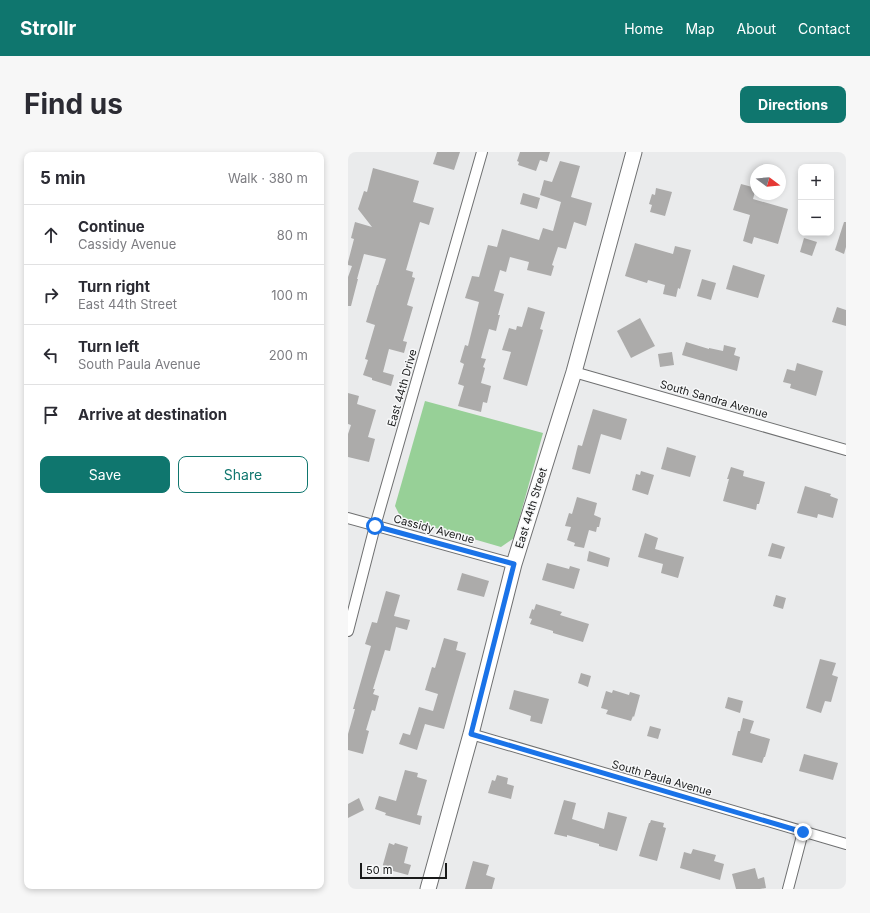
<!DOCTYPE html>
<html lang="en">
<head>
<meta charset="utf-8">
<style>
	body { margin:0; font-family:Inter,sans-serif; background:#f7f7f7; color:#2b2b33 }
	.controls { position:absolute; right:12px; top:12px; display:grid; overflow:hidden; border-radius:8px; box-shadow:0 2px 6px #0003 }
	.controls button { width:36px; height:36px; display:grid; place-items:center; padding:0; border:0; border-bottom:1px solid #e1e1e2; background:#fff; color:#2b2b33; font:20px sans-serif }
	.compass { position:absolute; left:402px; top:12px; width:36px; height:36px; border-radius:50%; background:#fff; box-shadow:0 2px 6px #0003; rotate:106deg }
	.scale { position:absolute; left:12px; bottom:10px; width:87px; box-sizing:border-box; padding-left:4px; border:2px solid #191a1a; border-top:0; font-size:11px; line-height:14px; white-space:nowrap; color:#191a1a; -webkit-text-stroke:3px #f7f8f9; paint-order:stroke }
	.stop { position:absolute; width:12px; height:12px; margin:-9px; border:3px solid #1a73e8; border-radius:50%; background:#fff }
	.stop.end { background:#1a73e8; border-color:#fff; box-shadow:0 1px 4px #0008 }
	.list { margin:0; padding:0; list-style:none }
	h2 { display:flex; justify-content:space-between; align-items:center; height:52px; margin:0; padding:0 16px; font-size:17px }
	h2 small { font-size:13px; font-weight:400; color:#7c7c81 }
	.list li { display:grid; grid-template-columns:26px 1fr auto; gap:12px; align-items:center; box-sizing:border-box; height:60px; padding:0 16px; border-top:1px solid #e1e1e2 }
	.list b { display:block; font-size:15px; white-space:nowrap }
	.list p { margin:0; font-size:13px; white-space:nowrap; color:#7c7c81 }
	.list em { font-size:13px; font-style:normal; color:#7c7c81 }
	.actions { display:flex; gap:8px; padding:12px 16px }
	.actions a { flex:1; padding:9px 0; border:1px solid #0f766e; border-radius:8px; text-align:center; font-size:14px; color:#0f766e }
	.actions .main { background:#0f766e; color:#fff }
	.icon { flex:none; width:22px; height:22px; fill:none; stroke:currentColor; stroke-width:2; stroke-linecap:round; stroke-linejoin:round }
	.map { position:relative; flex:none; width:498px; height:737px; overflow:hidden; border-radius:8px }
	header { display:flex; align-items:center; gap:24px; box-sizing:border-box; height:56px; padding:0 20px; background:#0f766e; color:#fff }
	header strong { font-size:19px }
	nav { display:flex; gap:22px; margin-inline-start:auto; font-size:14px }
	.intro { display:flex; align-items:center; justify-content:space-between; box-sizing:border-box; height:96px; padding:0 24px }
	h1 { margin:0; font-size:28px }
	.button { padding:10px 18px; border-radius:8px; background:#0f766e; color:#fff; font-size:14px; font-weight:700 }
	main { display:flex; gap:24px; padding:0 24px }
	aside { flex:1; background:#fff; border-radius:8px; box-shadow:0 2px 6px #0003 }
	.map>svg:first-child { display:block }
</style>
</head>
<body>
<header>
<strong>Strollr</strong>
<nav><a>Home</a><a>Map</a><a>About</a><a>Contact</a></nav>
</header>
<div class="intro"><h1>Find us</h1><a class="button">Directions</a></div>
<main>
<aside>
<h2>5 min<small>Walk · 380 m</small></h2>
<ul class="list">
<li><svg class="icon" aria-label="ahead" viewBox="0 0 24 24"><path d="M12 20V5M6 11l6-6 6 6"/></svg><div><b>Continue</b><p>Cassidy Avenue</p></div><em>80 m</em></li>
<li><svg class="icon" aria-label="right" viewBox="0 0 24 24"><path d="M7 20v-9h11M14 6l5 5-5 5"/></svg><div><b>Turn right</b><p>East 44th Street</p></div><em>100 m</em></li>
<li><svg class="icon" aria-label="left" viewBox="0 0 24 24"><path d="M17 20v-9H6M10 6l-5 5 5 5"/></svg><div><b>Turn left</b><p>South Paula Avenue</p></div><em>200 m</em></li>
<li><svg class="icon" aria-label="arrive" viewBox="0 0 24 24"><path d="M6 21V4h12l-3 4 3 4H6"/></svg><div><b>Arrive at destination</b></div></li>
</ul>
<div class="actions"><a class="main">Save</a><a>Share</a></div>
</aside>
<div class="map">
<svg width="498" height="737" viewBox="0 0 498 737">
	<rect width="100%" height="100%" fill="#eaebec"/>
	<polygon fill="#97d097" points="77,249 195,281 166,386 153,395 53,366 47,354"/>
	<g fill="#acabaa">
		<polygon points="89,0 112,0 106,18 85,12"/>
		<polygon points="172,0 202,0 199,10 192,8 188,19 170,13 171,10 169,9"/>
		<polygon points="212,9 232,14 223,45 244,51 238,74 226,70 218,97 210,95 204,113 206,114 203,124 179,118 181,110 162,105 158,120 152,118 146,139 156,142 150,163 152,163 148,179 141,177 133,206 138,207 135,215 137,216 133,231 143,234 139,251 135,250 133,260 110,254 116,234 110,232 116,212 112,210 117,193 120,194 131,150 117,146 124,124 131,125 140,93 149,95 154,77 191,88 195,76 205,79 213,50 192,43 196,28 204,30"/>
		<polygon points="25,16 71,29 65,50 86,56 81,73 72,70 58,118 65,120 64,125 67,126 59,153 65,155 55,189 59,190 56,201 41,197 35,220 46,223 43,234 24,228 24,226 15,223 20,208 17,207 27,173 18,170 29,133 30,133 32,126 38,107 16,102 9,127 10,127 3,154 0,154 0,125 4,114 0,113 0,110 6,87 3,86 7,70 24,75 10,57 16,39 19,40"/>
		<polygon points="393,32 408,36 405,47 440,57 430,92 406,85 404,92 395,89 402,63 385,58"/>
		<polygon points="308,36 324,40 317,64 302,60 304,53 301,52 304,42 307,43"/>
		<polygon points="175,41 192,46 189,57 172,52"/>
		<polygon points="496,70 498,70 498,95 496,102 487,98"/>
		<polygon points="456,86 469,90 464,104 452,100"/>
		<polygon points="287,91 325,102 327,94 343,98 332,137 330,136 328,145 315,142 317,133 300,128 299,131 277,124"/>
		<polygon points="385,113 417,123 410,146 378,137"/>
		<polygon points="354,127 368,131 363,148 349,144"/>
		<polygon points="180,155 197,160 192,177 195,178 179,234 155,227 163,200 154,198 161,176 168,178 169,174 174,175"/>
		<polygon points="489,155 498,158 498,174 484,170"/>
		<polygon points="292,166 307,194 283,206 269,179"/>
		<polygon points="338,190 361,197 361,196 375,199 376,193 388,196 386,203 392,205 389,219 334,203"/>
		<polygon points="324,200 326,213 312,215 310,202"/>
		<polygon points="449,211 475,219 468,244 442,236 443,232 435,230 439,217 447,219"/>
		<polygon points="0,241 11,244 9,252 28,258 20,285 27,287 21,310 0,305 0,282 3,273 0,272"/>
		<polygon points="245,257 279,267 273,288 253,282 242,322 224,317 230,293 234,294"/>
		<polygon points="319,295 348,304 342,325 313,317"/>
		<polygon points="383,315 396,319 395,324 417,330 411,352 409,352 408,358 375,349 381,327 379,327"/>
		<polygon points="293,319 306,323 300,343 284,338 288,322 292,323"/>
		<polygon points="457,334 483,342 482,344 490,347 485,366 470,362 469,366 449,361"/>
		<polygon points="229,345 249,351 246,363 253,366 251,375 249,375 248,380 241,378 236,396 226,394 227,391 219,388 223,375 217,374 221,361 224,362"/>
		<polygon points="297,381 310,386 307,397 336,405 330,426 313,421 315,412 290,405"/>
		<polygon points="424,391 437,395 433,407 420,404"/>
		<polygon points="241,399 262,406 260,415 239,409"/>
		<polygon points="199,411 221,417 222,414 232,417 226,437 194,428"/>
		<polygon points="114,421 141,429 136,445 109,438"/>
		<polygon points="38,439 52,443 46,464 62,468 59,478 48,475 42,499 37,498 25,537 27,537 25,542 31,544 27,559 24,558 18,578 21,579 15,602 0,598 0,582 7,557 5,557 23,494 17,492 24,470 29,471"/>
		<polygon points="428,443 438,446 435,457 425,454"/>
		<polygon points="188,452 214,460 212,463 241,472 235,490 205,481 205,479 182,472 184,467 181,466 184,457 186,458"/>
		<polygon points="96,486 110,490 108,498 118,501 96,577 77,572 69,598 51,592 55,581 62,583 71,555 85,559 90,542 77,538 84,515 87,516"/>
		<polygon points="472,507 488,511 484,523 490,525 483,550 477,549 473,561 458,556"/>
		<polygon points="233,521 243,524 240,535 230,531"/>
		<polygon points="166,538 201,547 194,572 182,569 183,564 161,557"/>
		<polygon points="265,538 281,543 282,540 292,543 286,565 285,564 283,569 258,562 260,558 253,556 258,539 264,541"/>
		<polygon points="380,545 395,549 392,561 377,556"/>
		<polygon points="395,566 406,569 402,581 422,587 417,605 416,605 414,611 384,603 390,579 392,579"/>
		<polygon points="302,574 313,577 310,587 299,584"/>
		<polygon points="456,602 490,611 485,628 451,619"/>
		<polygon points="57,618 70,621 69,625 79,628 69,663 74,664 72,673 37,663 38,661 27,657 31,644 48,649"/>
		<polygon points="149,623 160,626 159,632 166,634 163,647 140,641 144,628 147,629"/>
		<polygon points="11,646 16,658 0,666 0,652"/>
		<polygon points="216,648 228,651 224,667 256,677 260,660 279,665 269,699 251,694 251,692 219,683 219,685 206,682"/>
		<polygon points="303,668 316,671 315,675 318,676 309,709 291,704 301,671 302,671"/>
		<polygon points="41,691 46,693 47,691 60,695 56,711 63,713 60,723 34,716"/>
		<polygon points="345,697 368,703 366,709 376,712 372,728 332,716 336,700 343,702"/>
		<polygon points="125,709 141,713 138,723 147,726 144,737 117,737"/>
		<polygon points="407,716 410,727 416,725 418,736 412,737 388,737 384,722"/>
	</g>
	<g fill="none" stroke-linecap="round" stroke-linejoin="round">
		<defs>
			<g id="street">
				<polyline points="226,220 498,298"/>
				<polyline points="0,366 166,412"/>
				<polyline points="0,479 27,374 134,0"/>
				<polyline points="123,582 498,692"/>
				<polyline points="440,737 455,680"/>
			</g>
			<polyline id="secondary" points="80,737 123,582 166,412 226,220 286,0"/>
		</defs>
		<use href="#street" stroke="#6f7071" stroke-width="12"/>
		<use href="#secondary" stroke="#6f7071" stroke-width="17"/>
		<use href="#street" stroke="#fff" stroke-width="10"/>
		<use href="#secondary" stroke="#fff" stroke-width="15"/>
	</g>
	<g fill="none" stroke-linecap="round" stroke-linejoin="round">
		<polyline stroke="#1a73e8" stroke-width="5" points="27,374 166,412 123,582 455,680"/>
	</g>
	<g text-anchor="middle" stroke-width="3" stroke-linejoin="round" paint-order="stroke">
		<g font-size="11" fill="#191a1a" stroke="#f7f8f9">
			<text transform="translate(54 236) rotate(-74)" y="4">East 44th Drive</text>
			<text transform="translate(366 247) rotate(16)" y="4">South Sandra Avenue</text>
			<text transform="translate(183 356) rotate(-73)" y="4">East 44th Street</text>
			<text transform="translate(86 377) rotate(15)" y="4">Cassidy Avenue</text>
			<text transform="translate(314 626) rotate(16)" y="4">South Paula Avenue</text>
		</g>
	</g>
</svg>
<div class="controls">
<button>+</button>
<button>−</button>
</div>
<svg class="compass" viewBox="-18 -18 36 36"><path d="M0-13l5 13h-10z" fill="#e53935"/><path d="M0 13l5-13h-10z" fill="#7c7c81"/></svg>
<div class="scale">50 m</div>
<div class="stop" style="left:27px;top:374px"></div>
<div class="stop end" style="left:455px;top:680px"></div>
</div>
</main>
</body>
</html>
